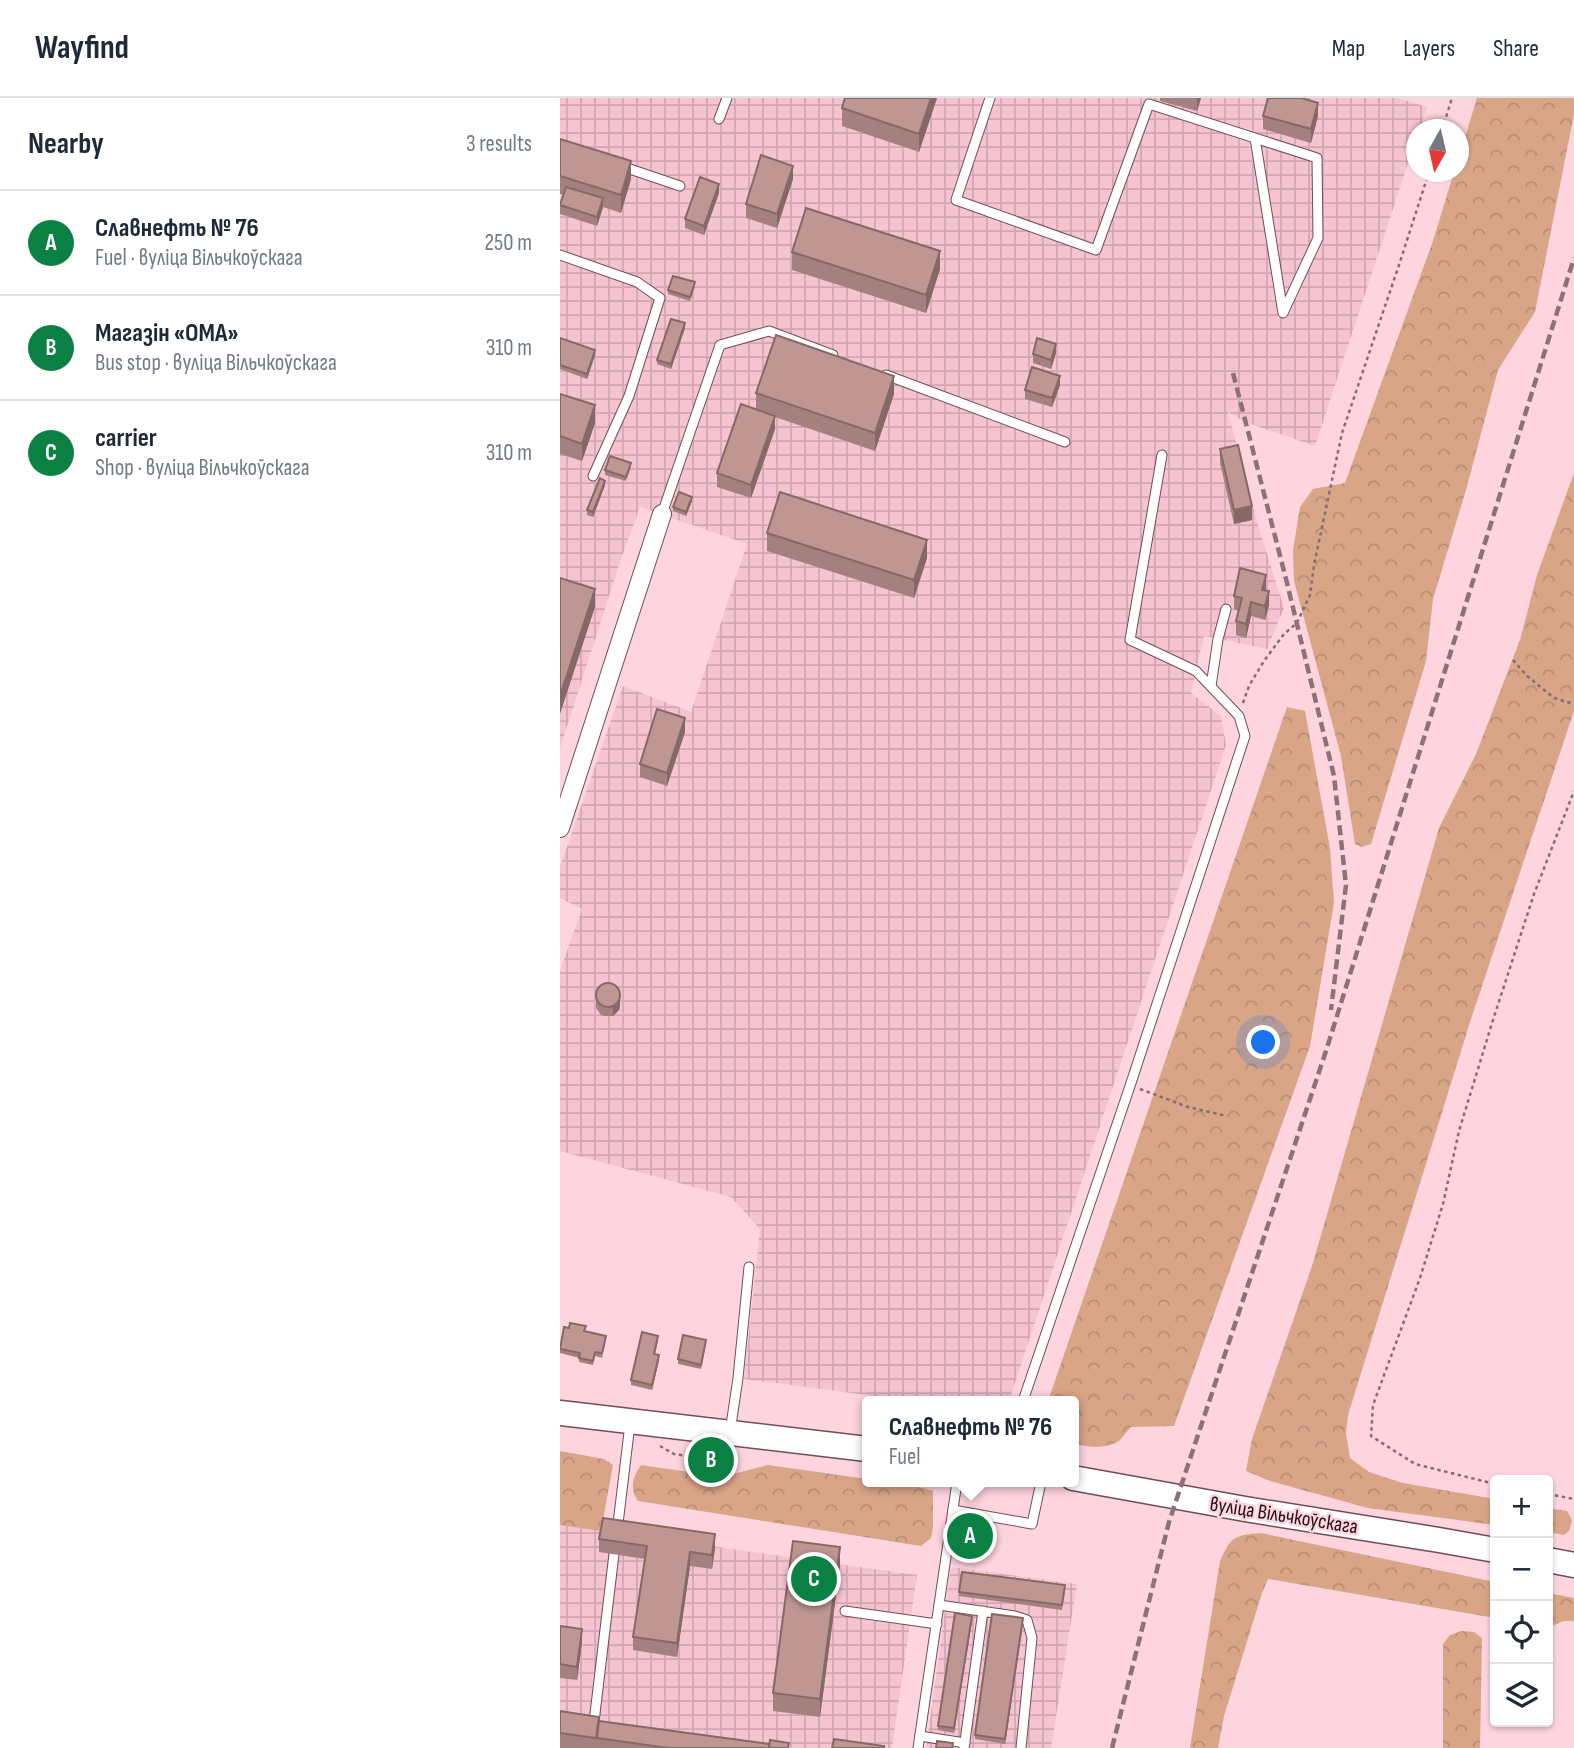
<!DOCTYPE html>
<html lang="en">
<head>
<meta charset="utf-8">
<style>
	body { margin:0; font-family:"Sofia Sans Condensed",sans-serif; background:#f6f6f7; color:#1f2937 }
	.controls { position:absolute; right:21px; bottom:21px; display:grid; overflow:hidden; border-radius:7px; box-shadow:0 2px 5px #0004 }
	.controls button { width:63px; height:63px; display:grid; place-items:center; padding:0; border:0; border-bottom:2px solid #e0e1e3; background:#fff; color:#1f2937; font:35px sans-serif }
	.compass { position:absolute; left:846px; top:21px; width:63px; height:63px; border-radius:50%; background:#fff; box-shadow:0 2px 5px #0004; rotate:188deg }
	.you { position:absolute; left:704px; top:945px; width:24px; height:24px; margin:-18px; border:5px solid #fff; border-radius:50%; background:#1a73e8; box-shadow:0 0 0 10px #1a73e833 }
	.badge { display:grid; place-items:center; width:46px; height:46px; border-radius:50%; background:#0b8043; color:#fff; font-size:23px; font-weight:700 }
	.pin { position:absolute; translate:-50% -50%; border:4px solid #fff; box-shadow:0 2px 7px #0006 }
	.popup { position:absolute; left:302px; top:1298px; width:217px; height:91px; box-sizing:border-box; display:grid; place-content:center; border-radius:7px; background:#fff; filter:drop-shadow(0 2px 5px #0005); font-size:23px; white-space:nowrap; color:#747a83 }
	.popup b { font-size:26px; color:#1f2937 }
	.popup::after { content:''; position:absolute; left:50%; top:100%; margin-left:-14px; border:14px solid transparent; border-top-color:#fff }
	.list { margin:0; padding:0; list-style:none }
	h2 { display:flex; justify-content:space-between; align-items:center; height:91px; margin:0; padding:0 28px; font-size:30px }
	h2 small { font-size:23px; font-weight:400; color:#747a83 }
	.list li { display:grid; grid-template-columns:46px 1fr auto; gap:21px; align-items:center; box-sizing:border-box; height:105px; padding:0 28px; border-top:2px solid #e0e1e3 }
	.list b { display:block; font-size:26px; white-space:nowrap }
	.list p { margin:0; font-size:23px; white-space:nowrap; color:#747a83 }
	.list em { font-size:23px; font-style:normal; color:#747a83 }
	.icon { flex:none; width:38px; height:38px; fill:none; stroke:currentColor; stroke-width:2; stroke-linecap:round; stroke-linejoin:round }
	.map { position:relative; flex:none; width:1014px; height:1650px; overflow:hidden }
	header { display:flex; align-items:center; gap:42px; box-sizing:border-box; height:98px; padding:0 35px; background:#fff; border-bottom:2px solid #e0e1e3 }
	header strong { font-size:33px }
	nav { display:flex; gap:38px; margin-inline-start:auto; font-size:24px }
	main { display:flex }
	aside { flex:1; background:#fff }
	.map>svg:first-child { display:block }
</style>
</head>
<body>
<header>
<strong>Wayfind</strong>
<nav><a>Map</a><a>Layers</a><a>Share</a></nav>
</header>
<main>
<aside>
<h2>Nearby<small>3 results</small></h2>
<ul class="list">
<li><span class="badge">A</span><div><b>Славнефть № 76</b><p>Fuel · вуліца Вільчкоўскага</p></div><em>250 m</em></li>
<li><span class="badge">B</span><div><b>Магазін «ОМА»</b><p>Bus stop · вуліца Вільчкоўскага</p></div><em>310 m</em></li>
<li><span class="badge">C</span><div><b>carrier</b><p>Shop · вуліца Вільчкоўскага</p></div><em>310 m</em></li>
</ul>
</aside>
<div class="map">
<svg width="1014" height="1650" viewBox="0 0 1014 1650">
	<defs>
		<pattern id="industrial-grid" width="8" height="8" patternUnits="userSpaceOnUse" patternTransform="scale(1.75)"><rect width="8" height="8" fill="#f6c4d1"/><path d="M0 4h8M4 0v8" fill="none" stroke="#d2a7b3"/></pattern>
		<pattern id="forest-crowns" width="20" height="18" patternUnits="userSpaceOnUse" patternTransform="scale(1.75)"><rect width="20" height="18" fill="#d8a587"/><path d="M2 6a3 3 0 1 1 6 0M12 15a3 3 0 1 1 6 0" fill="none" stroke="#b98d74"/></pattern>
	</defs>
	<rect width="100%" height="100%" fill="#fed4df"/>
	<g fill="url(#industrial-grid)">
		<polygon points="0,0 838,0 867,9 860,31 856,32 856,41 755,348 685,324 668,314 698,427 724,510 707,551 644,538 631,595 661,618 666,647 449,1303 351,1303 184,1281 200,1131 171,1099 0,1053 0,873 22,811 0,800 0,769 63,588 131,614 187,446 80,409 60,464 0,650"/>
		<polygon points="0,1427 357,1477 332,1650 0,1650"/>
		<polygon points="391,1469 517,1486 491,1650 366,1650"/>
	</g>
	<g fill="url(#forest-crowns)">
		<polygon points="917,0 1014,0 1014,16 975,214 938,272 906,392 873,501 866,563 811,746 802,749 795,746 781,658 734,483 733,452 740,409 753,391 785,385 873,143 894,74 898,74 899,59"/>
		<polygon points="1014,375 1014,613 911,921 788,1317 786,1335 790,1360 809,1374 843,1385 935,1401 935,1427 808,1410 710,1383 686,1373 692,1341 752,1168 879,730 916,656 960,542 977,477"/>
		<path d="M727 609 745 613 770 750 774 805 750 948 614 1328 571 1329C567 1333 563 1339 559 1343 546 1351 527 1350 513 1345V1303H488Z"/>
		<polygon points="0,1353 44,1361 53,1367 41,1433 0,1427"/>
		<path d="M81 1367 162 1379 208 1367 307 1381V1384C330 1384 351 1386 373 1393V1430L371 1440 361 1448 78 1403C69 1390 73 1379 81 1367Z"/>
		<polygon points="988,1410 1007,1413 1012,1422 1009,1433 1004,1437 988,1434"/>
		<path d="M701 1435 935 1484V1520L708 1481 702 1495 664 1618 658 1650H630L660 1463C671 1439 674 1437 701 1435Z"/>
		<path d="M988 1495 1014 1500V1523C999 1521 998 1528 988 1528Z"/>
		<polygon points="902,1533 914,1534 922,1540 920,1650 883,1650 883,1546 890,1537"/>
	</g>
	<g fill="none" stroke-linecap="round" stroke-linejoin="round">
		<defs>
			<g id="service">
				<polyline points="430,0 396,102 536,152 589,6 757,60 758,140 723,215 695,40"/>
				<polyline points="159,21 167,0"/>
				<polyline points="61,68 120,88"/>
				<polyline points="0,157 77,184 100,200 69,298 33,378"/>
				<polyline points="326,277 505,344"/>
				<polyline points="102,416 160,247 209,233 273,257"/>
				<polyline points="651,588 658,541 666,511"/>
				<polyline points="463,1303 570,988 685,638 679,618 636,573 570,542 602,357"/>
				<polyline points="170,1334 178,1280 189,1169"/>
				<polyline points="393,1412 472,1426 481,1384"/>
				<polyline points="57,1434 70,1326"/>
				<polyline points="379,1507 455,1518 467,1522 472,1540 461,1650"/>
				<polyline points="285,1513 377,1526"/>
				<polyline points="34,1624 54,1456"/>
				<polyline points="360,1638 405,1645"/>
				<polyline points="358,1650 397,1384"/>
				<polyline points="404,1650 423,1513"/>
			</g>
			<polyline id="minor" points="0,730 102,416"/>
			<g id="secondary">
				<polyline points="0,1315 307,1351"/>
				<polyline points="513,1380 685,1411 879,1442 935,1452"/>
				<polyline points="988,1462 1014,1467"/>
			</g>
		</defs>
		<use href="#service" stroke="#704d57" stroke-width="11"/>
		<use href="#minor" stroke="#704d57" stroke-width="20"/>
		<use href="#secondary" stroke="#704d57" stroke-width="27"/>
		<g stroke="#876c73" stroke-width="2.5" stroke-dasharray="3.5 3.5" stroke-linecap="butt">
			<polyline points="882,32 892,0"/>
			<polyline points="953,562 967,578 994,600 1014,606"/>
			<polyline points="683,605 689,588 704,563 724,536 737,525 750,497 754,467 782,335 839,167 869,74"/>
			<polyline points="580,991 628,1009 667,1018"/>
			<polyline points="100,1348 114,1356 171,1365"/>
			<polyline points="935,1386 855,1366 811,1338 813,1307 860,1180 883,1106 899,1033 932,925 974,796 1014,693"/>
			<polyline points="988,1396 1014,1401"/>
		</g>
		<use href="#service" stroke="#fff" stroke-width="9"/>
		<use href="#minor" stroke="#fff" stroke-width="18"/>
		<use href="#secondary" stroke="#fff" stroke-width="24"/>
		<g stroke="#8d7179" stroke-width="4.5" stroke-dasharray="10 5" stroke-linecap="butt">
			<polyline points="673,275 726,481 774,678 786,787 771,912"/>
			<polyline points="552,1650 609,1424 766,953 1014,160"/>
		</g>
	</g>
	<g fill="#a4817e">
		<polygon points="285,0 377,0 359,54 282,28 282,10"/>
		<polygon points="600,0 641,0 637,13 600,3"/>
		<polygon points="703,18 758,18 751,45 703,31"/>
		<polygon points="0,41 71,81 61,115 43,109 37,128 0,116 0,107 4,97 0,96"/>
		<polygon points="233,81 217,130 186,120 186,106"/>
		<polygon points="159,95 144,137 125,130 125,121"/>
		<polygon points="232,154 380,171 366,215 232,172"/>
		<polygon points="135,189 130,203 108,196 108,192"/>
		<polygon points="125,230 111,271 97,266 97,262"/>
		<polygon points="0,240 35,257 27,281 0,271"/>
		<polygon points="496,255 491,271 473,265 473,256"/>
		<polygon points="500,287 492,309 465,301 465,292"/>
		<polygon points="196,295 334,296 315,353 215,319 215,331 191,400 157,389 157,375 196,311"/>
		<polygon points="0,296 35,325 22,363 0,356"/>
		<polygon points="660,351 692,422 674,426 660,365"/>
		<polygon points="71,369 66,383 45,377 45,372"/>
		<polygon points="45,387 33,419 27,417 27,412"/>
		<polygon points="132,403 126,418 113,413 113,409"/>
		<polygon points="207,435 367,460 354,500 207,453"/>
		<polygon points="706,490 706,493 709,507 705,522 691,518 686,540 676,537 676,523 678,513 674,511 674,498"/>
		<polygon points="125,634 107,688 80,679 80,666"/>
		<polygon points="36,893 60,908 59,912 53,918 45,918 41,917 36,910"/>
		<polygon points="25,1234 46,1242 42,1260 35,1258 33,1267 19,1264 19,1260 0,1255 0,1247"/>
		<polygon points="98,1242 95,1256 99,1262 92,1292 71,1287 71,1282"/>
		<polygon points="146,1246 141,1271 118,1266 118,1261"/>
		<polygon points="401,1432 420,1443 407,1449 401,1437"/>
		<polygon points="39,1441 155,1450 152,1471 130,1468 117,1559 73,1552 73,1539 85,1461 39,1454"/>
		<polygon points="280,1467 260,1619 213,1613 213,1595"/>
		<polygon points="505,1492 502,1512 399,1498 399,1494"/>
		<polygon points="412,1522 394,1635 378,1632 378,1628"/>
		<polygon points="463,1524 445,1646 415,1641 415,1637"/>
		<polygon points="0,1528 22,1544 17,1582 0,1580"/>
		<polygon points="0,1613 39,1623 229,1650 0,1650"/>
	</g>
	<g fill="#866966">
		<polygon points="371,0 377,0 359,54 359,36"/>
		<polygon points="637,0 641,0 637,13"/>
		<polygon points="758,5 758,18 751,45 751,31"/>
		<polygon points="71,63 71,81 61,115 61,97"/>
		<polygon points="233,68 233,81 217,130 217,116"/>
		<polygon points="159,86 159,95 144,137 144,128"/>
		<polygon points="43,100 43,109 37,128 37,119"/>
		<polygon points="380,153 380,171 366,215 366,197"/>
		<polygon points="125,225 125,230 111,271 111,266"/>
		<polygon points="496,246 496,255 491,271 491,262"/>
		<polygon points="35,252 35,257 27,281 27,276"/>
		<polygon points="334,278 334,296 315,353 315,335"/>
		<polygon points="500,278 500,287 492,309 492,300"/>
		<polygon points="35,307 35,325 22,363 22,346"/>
		<polygon points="215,318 215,331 191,400 191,387"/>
		<polygon points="45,383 45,387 33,419 33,414"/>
		<polygon points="132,399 132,403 126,418 126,414"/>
		<polygon points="692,408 692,422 674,426 674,412"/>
		<polygon points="367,442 367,460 354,500 354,482"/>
		<polygon points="706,477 706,490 702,505 702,492"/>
		<polygon points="35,491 35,509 0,616 0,598"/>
		<polygon points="709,493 709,507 705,522 705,508"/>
		<polygon points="691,504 691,518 686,540 686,526"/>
		<polygon points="125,620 125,634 107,688 107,675"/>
		<polygon points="60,899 60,908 59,912 53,918 53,908"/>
		<polygon points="99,1257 99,1262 92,1292 92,1287"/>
		<polygon points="155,1436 155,1450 152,1471 152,1457"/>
		<polygon points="420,1438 420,1443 407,1449 407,1445"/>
		<polygon points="280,1449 280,1467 260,1619 260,1601"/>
		<polygon points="130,1454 130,1468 117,1559 117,1545"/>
		<polygon points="412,1518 412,1522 394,1635 394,1630"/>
		<polygon points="463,1520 463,1524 445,1646 445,1641"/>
		<polygon points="22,1531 22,1544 17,1582 17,1569"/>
	</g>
	<g fill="#bf9692" stroke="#866966" stroke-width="2">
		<polygon points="285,0 371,0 359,36 282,10"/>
		<polygon points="708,0 742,0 758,5 751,31 703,18"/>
		<polygon points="0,41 71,63 61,97 0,78"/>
		<polygon points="201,57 233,68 217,116 186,106"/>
		<polygon points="140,79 159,86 144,128 125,121"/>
		<polygon points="6,89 43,100 37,119 0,107"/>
		<polygon points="246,110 380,153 366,197 232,154"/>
		<polygon points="113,178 135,184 130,199 108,192"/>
		<polygon points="111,221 125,225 111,266 97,262"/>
		<polygon points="216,237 334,278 315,335 196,295"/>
		<polygon points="0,240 35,252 27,276 0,267"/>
		<polygon points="477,240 496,246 491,262 473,256"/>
		<polygon points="472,269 500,278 492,300 465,292"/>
		<polygon points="0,296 35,307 22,346 0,338"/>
		<polygon points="181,306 215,318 191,387 157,375"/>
		<polygon points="678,347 692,408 674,412 660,351"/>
		<polygon points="50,358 71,365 66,379 45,372"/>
		<polygon points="40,380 45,383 33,414 27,412"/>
		<polygon points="119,394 132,399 126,414 113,409"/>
		<polygon points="220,394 367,442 354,482 207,435"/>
		<polygon points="680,470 706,477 702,492 709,493 705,508 691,504 686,526 676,523 682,500 674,498"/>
		<polygon points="0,480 35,491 0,598"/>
		<polygon points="97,611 125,620 107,675 80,666"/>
		<circle cx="48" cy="897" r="12"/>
		<polygon points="10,1225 26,1228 24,1233 46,1238 42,1255 35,1254 33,1263 19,1260 20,1255 0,1251 4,1229 9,1230"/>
		<polygon points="82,1234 98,1238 94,1256 99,1257 92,1287 71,1282"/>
		<polygon points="123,1237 146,1242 141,1267 118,1261"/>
		<polygon points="43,1420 155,1436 152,1457 130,1454 117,1545 73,1539 87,1448 39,1441"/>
		<polygon points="414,1426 420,1438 407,1445 401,1432"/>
		<polygon points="233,1443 280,1449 260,1601 213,1595"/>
		<polygon points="402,1474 505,1487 502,1507 399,1494"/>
		<polygon points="395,1515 412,1518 394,1630 378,1628"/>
		<polygon points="432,1516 463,1520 445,1641 415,1637"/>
		<polygon points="0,1528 22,1531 17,1569 0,1566"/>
		<polygon points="0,1613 39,1619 36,1640 0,1635"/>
		<polygon points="39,1623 209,1646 209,1650 108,1650 37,1640"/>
		<polygon points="274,1641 324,1648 324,1650 272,1650"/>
		<polygon points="210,1642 229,1645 228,1650 209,1650"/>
		<polygon points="377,1643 393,1645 392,1650 376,1650"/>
	</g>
	<g text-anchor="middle" stroke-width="5" stroke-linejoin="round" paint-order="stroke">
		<g font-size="21" fill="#1f1115" stroke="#fed4df">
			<text transform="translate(724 1417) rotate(9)" y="7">вуліца Вільчкоўскага</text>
		</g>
	</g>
</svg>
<div class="controls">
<button>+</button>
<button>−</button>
<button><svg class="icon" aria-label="locate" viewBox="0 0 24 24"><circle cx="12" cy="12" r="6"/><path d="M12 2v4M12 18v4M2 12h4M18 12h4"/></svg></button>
<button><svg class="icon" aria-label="layers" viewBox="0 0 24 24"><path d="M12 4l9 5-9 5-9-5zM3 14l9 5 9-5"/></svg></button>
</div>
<svg class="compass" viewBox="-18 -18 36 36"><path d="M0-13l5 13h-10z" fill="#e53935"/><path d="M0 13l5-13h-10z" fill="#747a83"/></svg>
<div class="you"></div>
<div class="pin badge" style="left:410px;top:1438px">A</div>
<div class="popup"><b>Славнефть № 76</b>Fuel</div>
<div class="pin badge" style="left:151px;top:1362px">B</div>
<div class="pin badge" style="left:254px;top:1481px">C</div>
</div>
</main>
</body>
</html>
